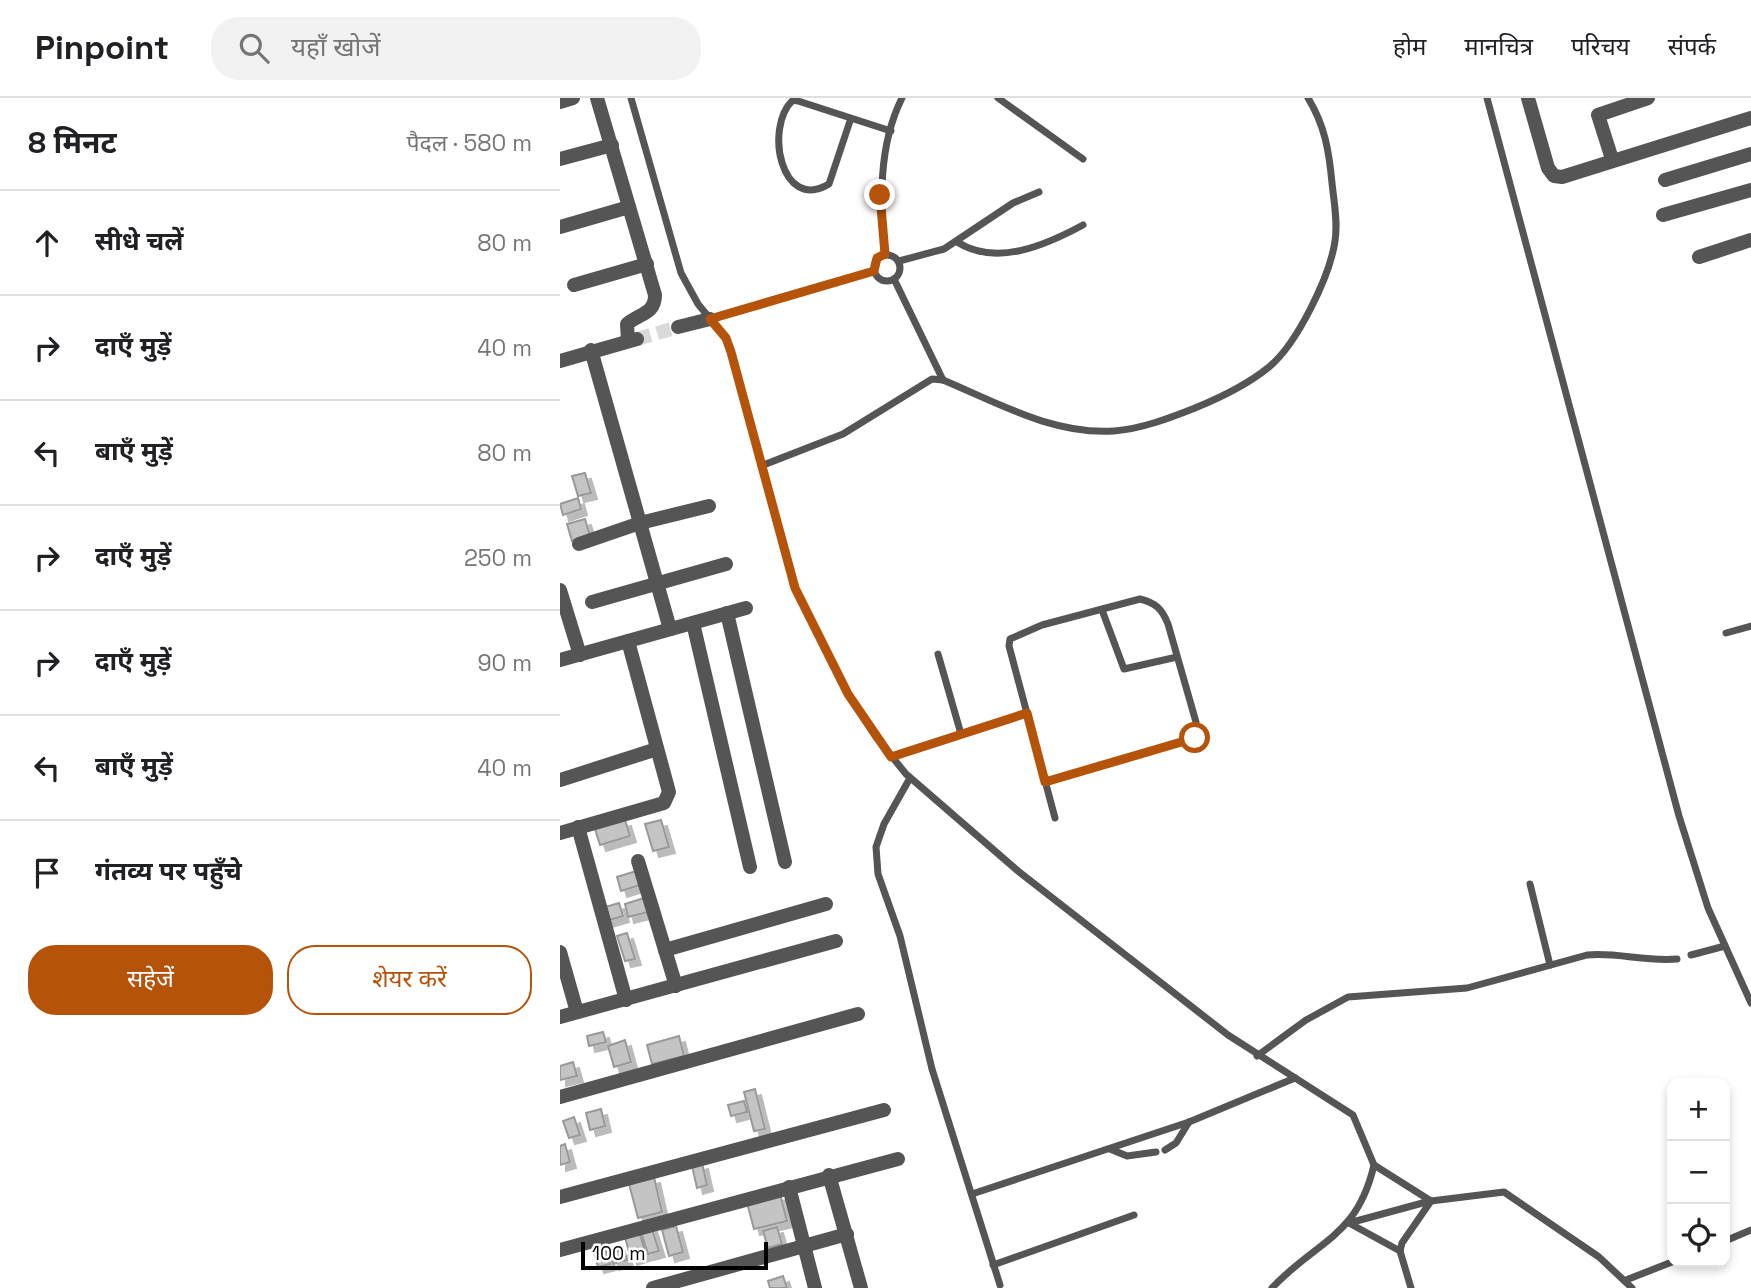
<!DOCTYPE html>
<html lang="hi">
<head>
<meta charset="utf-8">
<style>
	body { margin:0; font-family:"Space Grotesk","Noto Sans Devanagari",sans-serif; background:#f2f2f2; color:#202124 }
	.controls { position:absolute; right:21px; bottom:21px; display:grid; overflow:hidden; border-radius:14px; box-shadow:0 4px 10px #0003 }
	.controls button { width:63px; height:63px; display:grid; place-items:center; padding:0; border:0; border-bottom:2px solid #e0e0e0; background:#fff; color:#202124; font:35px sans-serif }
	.scale { position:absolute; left:21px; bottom:18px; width:187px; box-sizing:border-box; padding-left:7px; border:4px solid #000; border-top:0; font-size:19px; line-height:24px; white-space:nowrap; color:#000; -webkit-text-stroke:5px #fff; paint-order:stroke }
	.stop { position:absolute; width:21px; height:21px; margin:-16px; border:5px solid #b45309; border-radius:50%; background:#fff }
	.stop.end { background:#b45309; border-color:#fff; box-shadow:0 2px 7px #0008 }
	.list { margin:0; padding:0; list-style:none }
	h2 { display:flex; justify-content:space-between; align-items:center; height:91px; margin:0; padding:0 28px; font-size:30px }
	h2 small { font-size:23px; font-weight:400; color:#757577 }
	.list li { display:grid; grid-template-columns:46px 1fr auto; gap:21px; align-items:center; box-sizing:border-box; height:105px; padding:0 28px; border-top:2px solid #e0e0e0 }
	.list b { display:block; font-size:26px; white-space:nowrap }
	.list em { font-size:23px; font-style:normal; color:#757577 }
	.actions { display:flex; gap:14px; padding:21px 28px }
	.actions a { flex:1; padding:16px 0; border:2px solid #b45309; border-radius:28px; text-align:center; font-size:24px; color:#b45309 }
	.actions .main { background:#b45309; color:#fff }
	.icon { flex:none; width:38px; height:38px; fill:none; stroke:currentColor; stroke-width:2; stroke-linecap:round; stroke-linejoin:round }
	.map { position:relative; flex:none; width:1191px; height:1190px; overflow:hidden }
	header { display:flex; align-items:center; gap:42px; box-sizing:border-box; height:98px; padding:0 35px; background:#fff; border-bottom:2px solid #e0e0e0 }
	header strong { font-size:33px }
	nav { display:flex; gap:38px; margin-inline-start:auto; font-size:24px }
	.search { width:490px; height:63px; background:#f2f2f2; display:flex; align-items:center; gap:18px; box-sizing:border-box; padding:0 24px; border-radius:28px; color:#757577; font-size:26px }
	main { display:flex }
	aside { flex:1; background:#fff }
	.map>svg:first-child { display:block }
</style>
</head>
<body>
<header>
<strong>Pinpoint</strong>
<div class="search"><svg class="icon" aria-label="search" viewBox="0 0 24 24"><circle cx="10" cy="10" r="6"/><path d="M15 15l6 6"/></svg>यहाँ खोजें</div>
<nav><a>होम</a><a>मानचित्र</a><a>परिचय</a><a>संपर्क</a></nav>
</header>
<main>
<aside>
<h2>8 मिनट<small>पैदल · 580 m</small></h2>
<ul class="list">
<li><svg class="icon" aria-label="ahead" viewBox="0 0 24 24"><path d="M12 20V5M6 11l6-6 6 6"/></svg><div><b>सीधे चलें</b></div><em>80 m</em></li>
<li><svg class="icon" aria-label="right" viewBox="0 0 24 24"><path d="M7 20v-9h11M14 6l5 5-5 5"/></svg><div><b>दाएँ मुड़ें</b></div><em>40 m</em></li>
<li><svg class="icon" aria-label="left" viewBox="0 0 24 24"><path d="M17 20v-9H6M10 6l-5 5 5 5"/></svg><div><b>बाएँ मुड़ें</b></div><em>80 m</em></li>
<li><svg class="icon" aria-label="right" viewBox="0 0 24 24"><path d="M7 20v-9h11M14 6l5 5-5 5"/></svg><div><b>दाएँ मुड़ें</b></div><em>250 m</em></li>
<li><svg class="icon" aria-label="right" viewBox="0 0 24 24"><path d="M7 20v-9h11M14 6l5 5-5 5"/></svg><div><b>दाएँ मुड़ें</b></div><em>90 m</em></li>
<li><svg class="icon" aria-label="left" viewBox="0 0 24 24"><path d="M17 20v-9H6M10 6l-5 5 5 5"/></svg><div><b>बाएँ मुड़ें</b></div><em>40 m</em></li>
<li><svg class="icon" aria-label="arrive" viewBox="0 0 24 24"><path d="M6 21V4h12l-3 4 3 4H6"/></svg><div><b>गंतव्य पर पहुँचे</b></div></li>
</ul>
<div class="actions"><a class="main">सहेजें</a><a>शेयर करें</a></div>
</aside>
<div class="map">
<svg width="1191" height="1190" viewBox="0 0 1191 1190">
	<defs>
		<filter id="shadow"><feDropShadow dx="6" dy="6" stdDeviation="0" flood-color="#0004"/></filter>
	</defs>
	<rect width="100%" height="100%" fill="#fff"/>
	<g fill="#c4c4c4" stroke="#999" stroke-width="2" filter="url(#shadow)">
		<polygon points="25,375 31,395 18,398 12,378"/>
		<polygon points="18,400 21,411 3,417 0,406"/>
		<polygon points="25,421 30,438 12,443 7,426"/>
		<polygon points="65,722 70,738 40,747 35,731"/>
		<polygon points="101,722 109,749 93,753 85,726"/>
		<polygon points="76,773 80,787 61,793 57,779"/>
		<polygon points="84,800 88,814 68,819 65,806"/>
		<polygon points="59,805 63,818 46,823 42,810"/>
		<polygon points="67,835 75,861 65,863 57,838"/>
		<polygon points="43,934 46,944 29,948 27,938"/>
		<polygon points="119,938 124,958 92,966 87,947"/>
		<polygon points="65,942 71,964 54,969 48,948"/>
		<polygon points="13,964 17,978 0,982 0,968"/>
		<polygon points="195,991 205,1031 194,1033 184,994"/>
		<polygon points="184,1003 187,1014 171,1018 168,1007"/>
		<polygon points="41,1011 45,1028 30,1032 26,1015"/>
		<polygon points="14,1019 20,1037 9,1040 3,1023"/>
		<polygon points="5,1046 10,1064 0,1067 0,1048"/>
		<polygon points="142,1065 147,1087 137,1090 132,1068"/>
		<polygon points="94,1079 102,1114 78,1120 69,1086"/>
		<polygon points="220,1096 227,1123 194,1131 187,1105"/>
		<polygon points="91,1128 99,1153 88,1156 80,1131"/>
		<polygon points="116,1128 123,1154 109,1158 102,1132"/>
		<polygon points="217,1129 222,1146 208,1150 203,1133"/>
		<polygon points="78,1131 86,1156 71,1161 64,1136"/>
		<polygon points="43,1145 50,1166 38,1169 32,1148"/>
		<polygon points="64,1151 67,1162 53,1166 50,1155"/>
		<polygon points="223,1178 227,1190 210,1190 208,1183"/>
	</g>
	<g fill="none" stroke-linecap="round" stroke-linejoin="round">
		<polyline stroke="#d9d9d9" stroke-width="14" stroke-dasharray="14 7" stroke-linecap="butt" points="77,241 118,229"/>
		<g stroke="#555" stroke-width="7">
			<polyline points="71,0 121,175 138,206 166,240 171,254 235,490 288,596 316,639 346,676 458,773 668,937 793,1017 814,1067 871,1103 944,1094 1039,1159 1072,1190"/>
			<polyline points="438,0 523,61"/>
			<polyline points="927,0 1119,718 1148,810 1191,905"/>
			<path d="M291 20 269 86C221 115 204 29 233 2L238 3 331 33"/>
			<path d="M397 144C437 169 486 147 523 127"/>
			<path d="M325 156C320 105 318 48 342 0"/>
			<circle cx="327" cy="170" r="13"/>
			<polyline points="339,163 384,151 453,105 479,94"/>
			<polyline points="334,181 383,282"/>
			<polyline points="150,221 314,173"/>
			<path d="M201 368 283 336 372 281 383 282C438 305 493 337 554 333 581 331 610 320 635 310 662 299 687 287 709 269 737 246 770 178 775 143 778 124 774 104 772 85 769 53 765 28 748 0"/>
			<polyline points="542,512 564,571 617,559"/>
			<polyline points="1166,535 1191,528"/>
			<polyline points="378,556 401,636"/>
			<polyline points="331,659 467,615"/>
			<polyline points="350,680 324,726 316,749 318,776 340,838 372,971 440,1187"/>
			<path d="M485 684 635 640 636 624 608 526C602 511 596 505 580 501L482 527 450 541 449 548 495 720"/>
			<polyline points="970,786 990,867"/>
			<polyline points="1131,857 1165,848"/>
			<path d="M697 958 746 922 788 899 907 890 1027 857C1057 854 1086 864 1117 861"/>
			<polyline points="550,1051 567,1058 596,1054"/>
			<polyline points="605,1052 616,1045 629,1024"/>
			<polyline points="412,1096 629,1024 735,980"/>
			<polyline points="789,1125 870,1103"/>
			<polyline points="789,1125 840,1153"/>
			<polyline points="1165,1143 1191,1132"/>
			<polyline points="433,1167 574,1117"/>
			<polyline points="1066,1182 1112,1164"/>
			<path d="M712 1190C757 1142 797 1140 814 1067"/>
			<polyline points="851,1190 840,1153 842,1145 871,1103"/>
		</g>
		<g stroke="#555" stroke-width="14">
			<path d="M37 0 95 197C95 216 80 215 67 226L68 243"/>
			<polyline points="968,0 988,70 994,78 1002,79 1191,20"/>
			<polyline points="0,4 13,0"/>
			<polyline points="0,61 52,47"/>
			<polyline points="1052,61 1038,17 1088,0"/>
			<polyline points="1105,82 1191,56"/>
			<polyline points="1103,117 1191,92"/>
			<polyline points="0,129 69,109"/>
			<polyline points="1139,159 1191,142"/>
			<polyline points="14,187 87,166"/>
			<polyline points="118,229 150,221"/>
			<polyline points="31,252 110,531"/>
			<polyline points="0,263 77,241"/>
			<polyline points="19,446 80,425 149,408"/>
			<polyline points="0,492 20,557"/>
			<polyline points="32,504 166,466"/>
			<polyline points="167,515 225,764"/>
			<polyline points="133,525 190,769"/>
			<polyline points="0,562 186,510"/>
			<polyline points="0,682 97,651"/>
			<polyline points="18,729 66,902"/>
			<polyline points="0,735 104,705 109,694 68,543"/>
			<polyline points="78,763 116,888"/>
			<polyline points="105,852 266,806"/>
			<polyline points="0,854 17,914"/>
			<polyline points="0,919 276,843"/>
			<polyline points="0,999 298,916"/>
			<polyline points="269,1077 301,1190"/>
			<polyline points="229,1089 255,1190"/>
			<polyline points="0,1099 324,1012"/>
			<polyline points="0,1152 338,1061"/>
			<polyline points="93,1190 287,1136"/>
		</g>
	</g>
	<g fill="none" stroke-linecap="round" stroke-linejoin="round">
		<polyline stroke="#b45309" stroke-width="9" points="320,97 325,156 317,160 314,173 150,221 166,240 171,254 235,490 288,596 331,659 467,615 485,684 635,640"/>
	</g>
</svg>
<div class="controls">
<button>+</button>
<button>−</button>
<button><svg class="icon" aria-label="locate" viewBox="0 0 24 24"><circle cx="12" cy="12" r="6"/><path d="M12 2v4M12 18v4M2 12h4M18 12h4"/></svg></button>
</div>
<div class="scale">100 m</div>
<div class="stop" style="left:635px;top:640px"></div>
<div class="stop end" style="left:320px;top:97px"></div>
</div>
</main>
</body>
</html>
